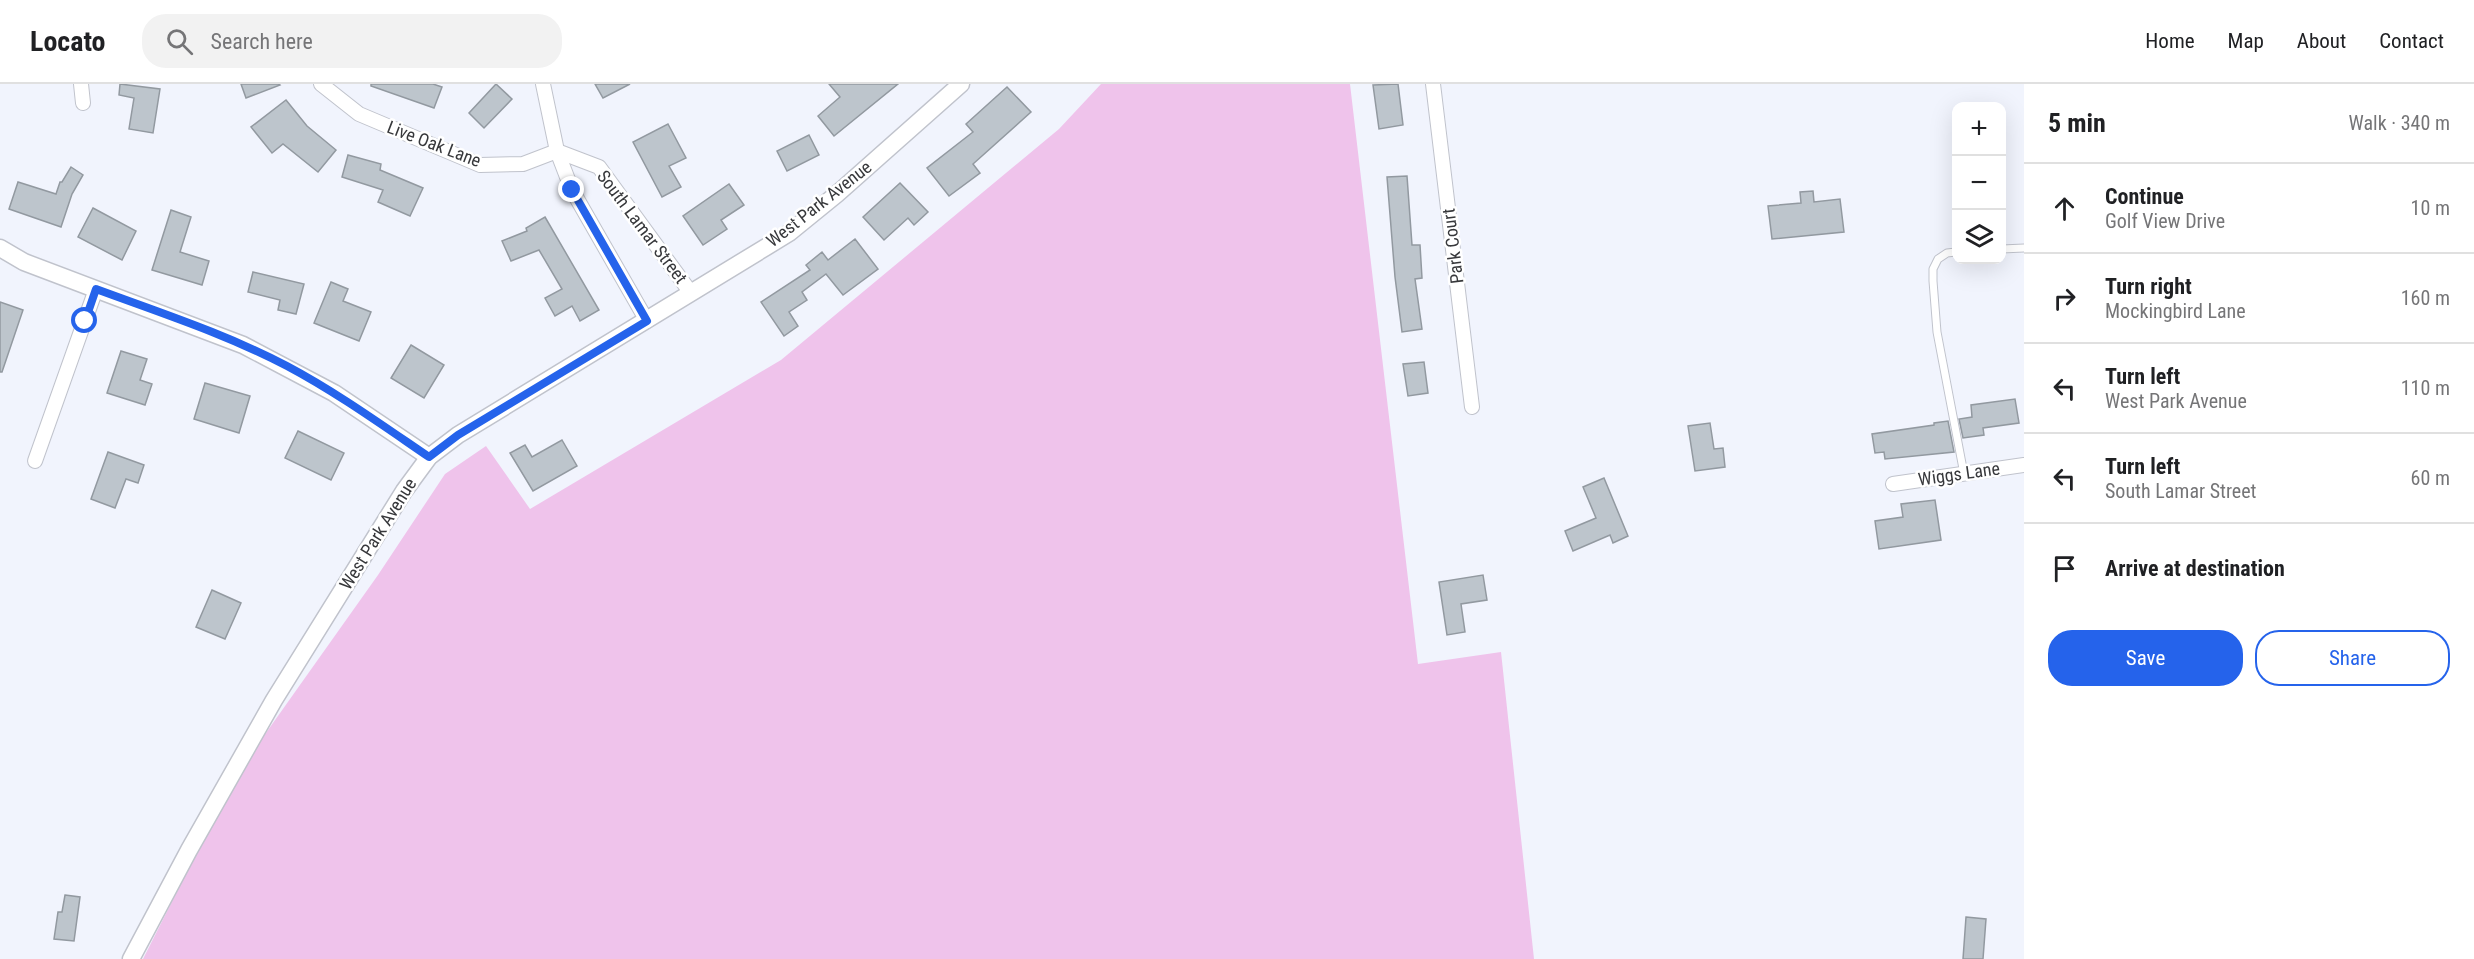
<!DOCTYPE html>
<html lang="en">
<head>
<meta charset="utf-8">
<style>
	body { margin:0; font-family:"Roboto Condensed",sans-serif; background:#f2f2f2; color:#202124 }
	.controls { position:absolute; right:18px; top:18px; display:grid; overflow:hidden; border-radius:12px; box-shadow:0 6px 24px #0002 }
	.controls button { width:54px; height:54px; display:grid; place-items:center; padding:0; border:0; border-bottom:2px solid #e0e0e0; background:#fff; color:#202124; font:30px sans-serif }
	.stop { position:absolute; width:18px; height:18px; margin:-14px; border:4px solid #2563eb; border-radius:50%; background:#fff }
	.stop.end { background:#2563eb; border-color:#fff; box-shadow:0 2px 6px #0008 }
	.list { margin:0; padding:0; list-style:none }
	h2 { display:flex; justify-content:space-between; align-items:center; height:78px; margin:0; padding:0 24px; font-size:26px }
	h2 small { font-size:20px; font-weight:400; color:#757577 }
	.list li { display:grid; grid-template-columns:39px 1fr auto; gap:18px; align-items:center; box-sizing:border-box; height:90px; padding:0 24px; border-top:2px solid #e0e0e0 }
	.list b { display:block; font-size:22px; white-space:nowrap }
	.list p { margin:0; font-size:20px; white-space:nowrap; color:#757577 }
	.list em { font-size:20px; font-style:normal; color:#757577 }
	.actions { display:flex; gap:12px; padding:18px 24px }
	.actions a { flex:1; padding:14px 0; border:2px solid #2563eb; border-radius:24px; text-align:center; font-size:21px; color:#2563eb }
	.actions .main { background:#2563eb; color:#fff }
	.icon { flex:none; width:33px; height:33px; fill:none; stroke:currentColor; stroke-width:2; stroke-linecap:round; stroke-linejoin:round }
	.map { position:relative; flex:none; width:2024px; height:875px; overflow:hidden }
	header { display:flex; align-items:center; gap:36px; box-sizing:border-box; height:84px; padding:0 30px; background:#fff; border-bottom:2px solid #e0e0e0 }
	header strong { font-size:28px }
	nav { display:flex; gap:33px; margin-inline-start:auto; font-size:21px }
	.search { width:420px; height:54px; background:#f2f2f2; display:flex; align-items:center; gap:15px; box-sizing:border-box; padding:0 21px; border-radius:24px; color:#757577; font-size:22px }
	main { display:flex }
	aside { flex:1; background:#fff }
	.map>svg:first-child { display:block }
</style>
</head>
<body>
<header>
<strong>Locato</strong>
<div class="search"><svg class="icon" aria-label="search" viewBox="0 0 24 24"><circle cx="10" cy="10" r="6"/><path d="M15 15l6 6"/></svg>Search here</div>
<nav><a>Home</a><a>Map</a><a>About</a><a>Contact</a></nav>
</header>
<main>
<div class="map">
<svg width="2024" height="875" viewBox="0 0 2024 875">
	<rect width="100%" height="100%" fill="#f1f4fd"/>
	<polygon fill="#efc3eb" points="1101,0 1350,0 1418,580 1501,568 1534,875 143,875 236,691 378,491 445,390 486,362 530,425 781,276 1059,45"/>
	<g fill="#bdc5cc" stroke="#9299a0" stroke-width="1.5">
		<polygon points="120,0 160,5 153,49 129,45 134,14 119,11"/>
		<polygon points="241,0 279,0 280,1 246,14"/>
		<polygon points="371,0 433,0 442,3 434,24 371,2"/>
		<polygon points="496,0 512,15 484,44 469,29"/>
		<polygon points="595,0 630,0 603,14"/>
		<polygon points="829,0 898,0 834,52 818,32 840,13"/>
		<polygon points="1398,0 1403,41 1379,45 1373,1"/>
		<polygon points="1007,3 1031,28 973,80 980,89 949,112 927,84 973,48 966,40"/>
		<polygon points="286,16 307,42 336,66 318,88 283,60 272,69 251,43"/>
		<polygon points="668,40 686,74 669,82 681,103 662,113 633,58"/>
		<polygon points="809,51 819,71 787,87 777,67"/>
		<polygon points="348,71 381,80 380,86 423,104 410,132 378,118 383,106 342,93"/>
		<polygon points="71,83 83,91 72,110 61,143 9,125 18,98 56,110 60,98 62,98"/>
		<polygon points="1407,92 1412,161 1420,161 1422,194 1415,195 1422,245 1402,248 1395,193 1387,93"/>
		<polygon points="900,99 928,128 914,141 908,134 884,156 863,133"/>
		<polygon points="729,100 744,121 721,136 727,145 703,161 683,132"/>
		<polygon points="1813,107 1814,118 1840,115 1844,148 1772,155 1768,122 1801,119 1800,108"/>
		<polygon points="93,124 136,147 122,176 78,153"/>
		<polygon points="171,126 191,133 180,168 209,177 202,201 152,186"/>
		<polygon points="545,133 599,226 580,237 572,222 555,232 545,214 562,205 539,166 511,177 502,157 527,147 526,144"/>
		<polygon points="855,155 878,185 843,211 826,190 802,208 807,216 789,228 798,242 784,252 761,218 810,186 806,181 822,168 828,176"/>
		<polygon points="253,188 304,200 296,230 278,226 280,216 248,208"/>
		<polygon points="331,198 348,205 343,217 371,228 359,257 314,239"/>
		<polygon points="0,218 23,226 2,288 0,288"/>
		<polygon points="411,261 444,281 424,314 391,294"/>
		<polygon points="121,267 147,275 140,296 152,300 145,321 107,309"/>
		<polygon points="1424,278 1428,309 1408,312 1403,280"/>
		<polygon points="205,299 250,312 239,349 194,335"/>
		<polygon points="2015,315 2019,339 1983,344 1984,351 1963,354 1959,335 1972,333 1971,321"/>
		<polygon points="1948,337 1954,368 1885,375 1884,368 1875,369 1872,350 1934,341 1934,339"/>
		<polygon points="1710,339 1714,365 1723,364 1725,383 1695,387 1688,342"/>
		<polygon points="298,347 344,369 331,396 285,374"/>
		<polygon points="562,356 577,382 533,407 510,369 525,361 532,373"/>
		<polygon points="108,368 144,381 138,399 126,395 115,424 91,415"/>
		<polygon points="1604,394 1628,452 1613,459 1610,451 1573,467 1565,447 1596,434 1583,403"/>
		<polygon points="1935,416 1941,456 1879,465 1875,437 1903,433 1901,420"/>
		<polygon points="1483,491 1487,516 1461,520 1465,548 1447,551 1439,498"/>
		<polygon points="212,506 241,519 225,555 196,543"/>
		<polygon points="65,811 80,813 74,857 54,855 58,828 62,828"/>
		<polygon points="1966,833 1986,835 1983,875 1963,875"/>
	</g>
	<g fill="none" stroke-linecap="round" stroke-linejoin="round">
		<defs>
			<g id="service">
				<polyline points="2002,165 2024,164"/>
				<polyline points="1956,168 1947,169 1938,175 1933,185 1933,197 1937,248 1964,390"/>
			</g>
			<g id="minor">
				<polyline points="81,0 83,19"/>
				<polyline points="321,0 359,30 480,81 523,80 557,67"/>
				<polyline points="543,0 557,67 572,106 647,237"/>
				<polyline points="1433,0 1472,323"/>
				<polyline points="557,67 599,83 691,209"/>
				<polyline points="35,377 96,205"/>
				<polyline points="1893,400 2024,381"/>
			</g>
			<g id="tertiary">
				<polyline points="0,164 24,178 243,261 334,309 429,373"/>
				<polyline points="131,875 189,766 274,616 404,407 429,373 458,351 789,149 837,110 961,0"/>
			</g>
		</defs>
		<use href="#service" stroke="#c0c3cc" stroke-width="9"/>
		<use href="#minor" stroke="#c0c3cc" stroke-width="16"/>
		<use href="#tertiary" stroke="#c0c3cc" stroke-width="19"/>
		<use href="#service" stroke="#fff" stroke-width="7"/>
		<use href="#minor" stroke="#fff" stroke-width="14"/>
		<use href="#tertiary" stroke="#fff" stroke-width="16"/>
	</g>
	<g fill="none" stroke-linecap="round" stroke-linejoin="round">
		<path stroke="#2563eb" stroke-width="8" d="M85 237 96 205C161 229 226 250 287 282 336 308 382 341 429 373L458 351 647 237 572 106"/>
	</g>
	<g text-anchor="middle" stroke-width="5" stroke-linejoin="round" paint-order="stroke">
		<g font-size="18" fill="#37383b" stroke="#fff">
			<text transform="translate(434 60) rotate(21)" y="6">Live Oak Lane</text>
			<text transform="translate(819 120) rotate(-38)" y="6">West Park Avenue</text>
			<text transform="translate(642 143) rotate(53)" y="6">South Lamar Street</text>
			<text transform="translate(1453 162) rotate(-97)" y="6">Park Court</text>
			<text transform="translate(1959 390) rotate(-8)" y="6">Wiggs Lane</text>
			<text transform="translate(378 450) rotate(-58)" y="6">West Park Avenue</text>
		</g>
	</g>
</svg>
<div class="controls">
<button>+</button>
<button>−</button>
<button><svg class="icon" aria-label="layers" viewBox="0 0 24 24"><path d="M12 4l9 5-9 5-9-5zM3 14l9 5 9-5"/></svg></button>
</div>
<div class="stop" style="left:85px;top:237px"></div>
<div class="stop end" style="left:572px;top:106px"></div>
</div>
<aside>
<h2>5 min<small>Walk · 340 m</small></h2>
<ul class="list">
<li><svg class="icon" aria-label="ahead" viewBox="0 0 24 24"><path d="M12 20V5M6 11l6-6 6 6"/></svg><div><b>Continue</b><p>Golf View Drive</p></div><em>10 m</em></li>
<li><svg class="icon" aria-label="right" viewBox="0 0 24 24"><path d="M7 20v-9h11M14 6l5 5-5 5"/></svg><div><b>Turn right</b><p>Mockingbird Lane</p></div><em>160 m</em></li>
<li><svg class="icon" aria-label="left" viewBox="0 0 24 24"><path d="M17 20v-9H6M10 6l-5 5 5 5"/></svg><div><b>Turn left</b><p>West Park Avenue</p></div><em>110 m</em></li>
<li><svg class="icon" aria-label="left" viewBox="0 0 24 24"><path d="M17 20v-9H6M10 6l-5 5 5 5"/></svg><div><b>Turn left</b><p>South Lamar Street</p></div><em>60 m</em></li>
<li><svg class="icon" aria-label="arrive" viewBox="0 0 24 24"><path d="M6 21V4h12l-3 4 3 4H6"/></svg><div><b>Arrive at destination</b></div></li>
</ul>
<div class="actions"><a class="main">Save</a><a>Share</a></div>
</aside>
</main>
</body>
</html>
